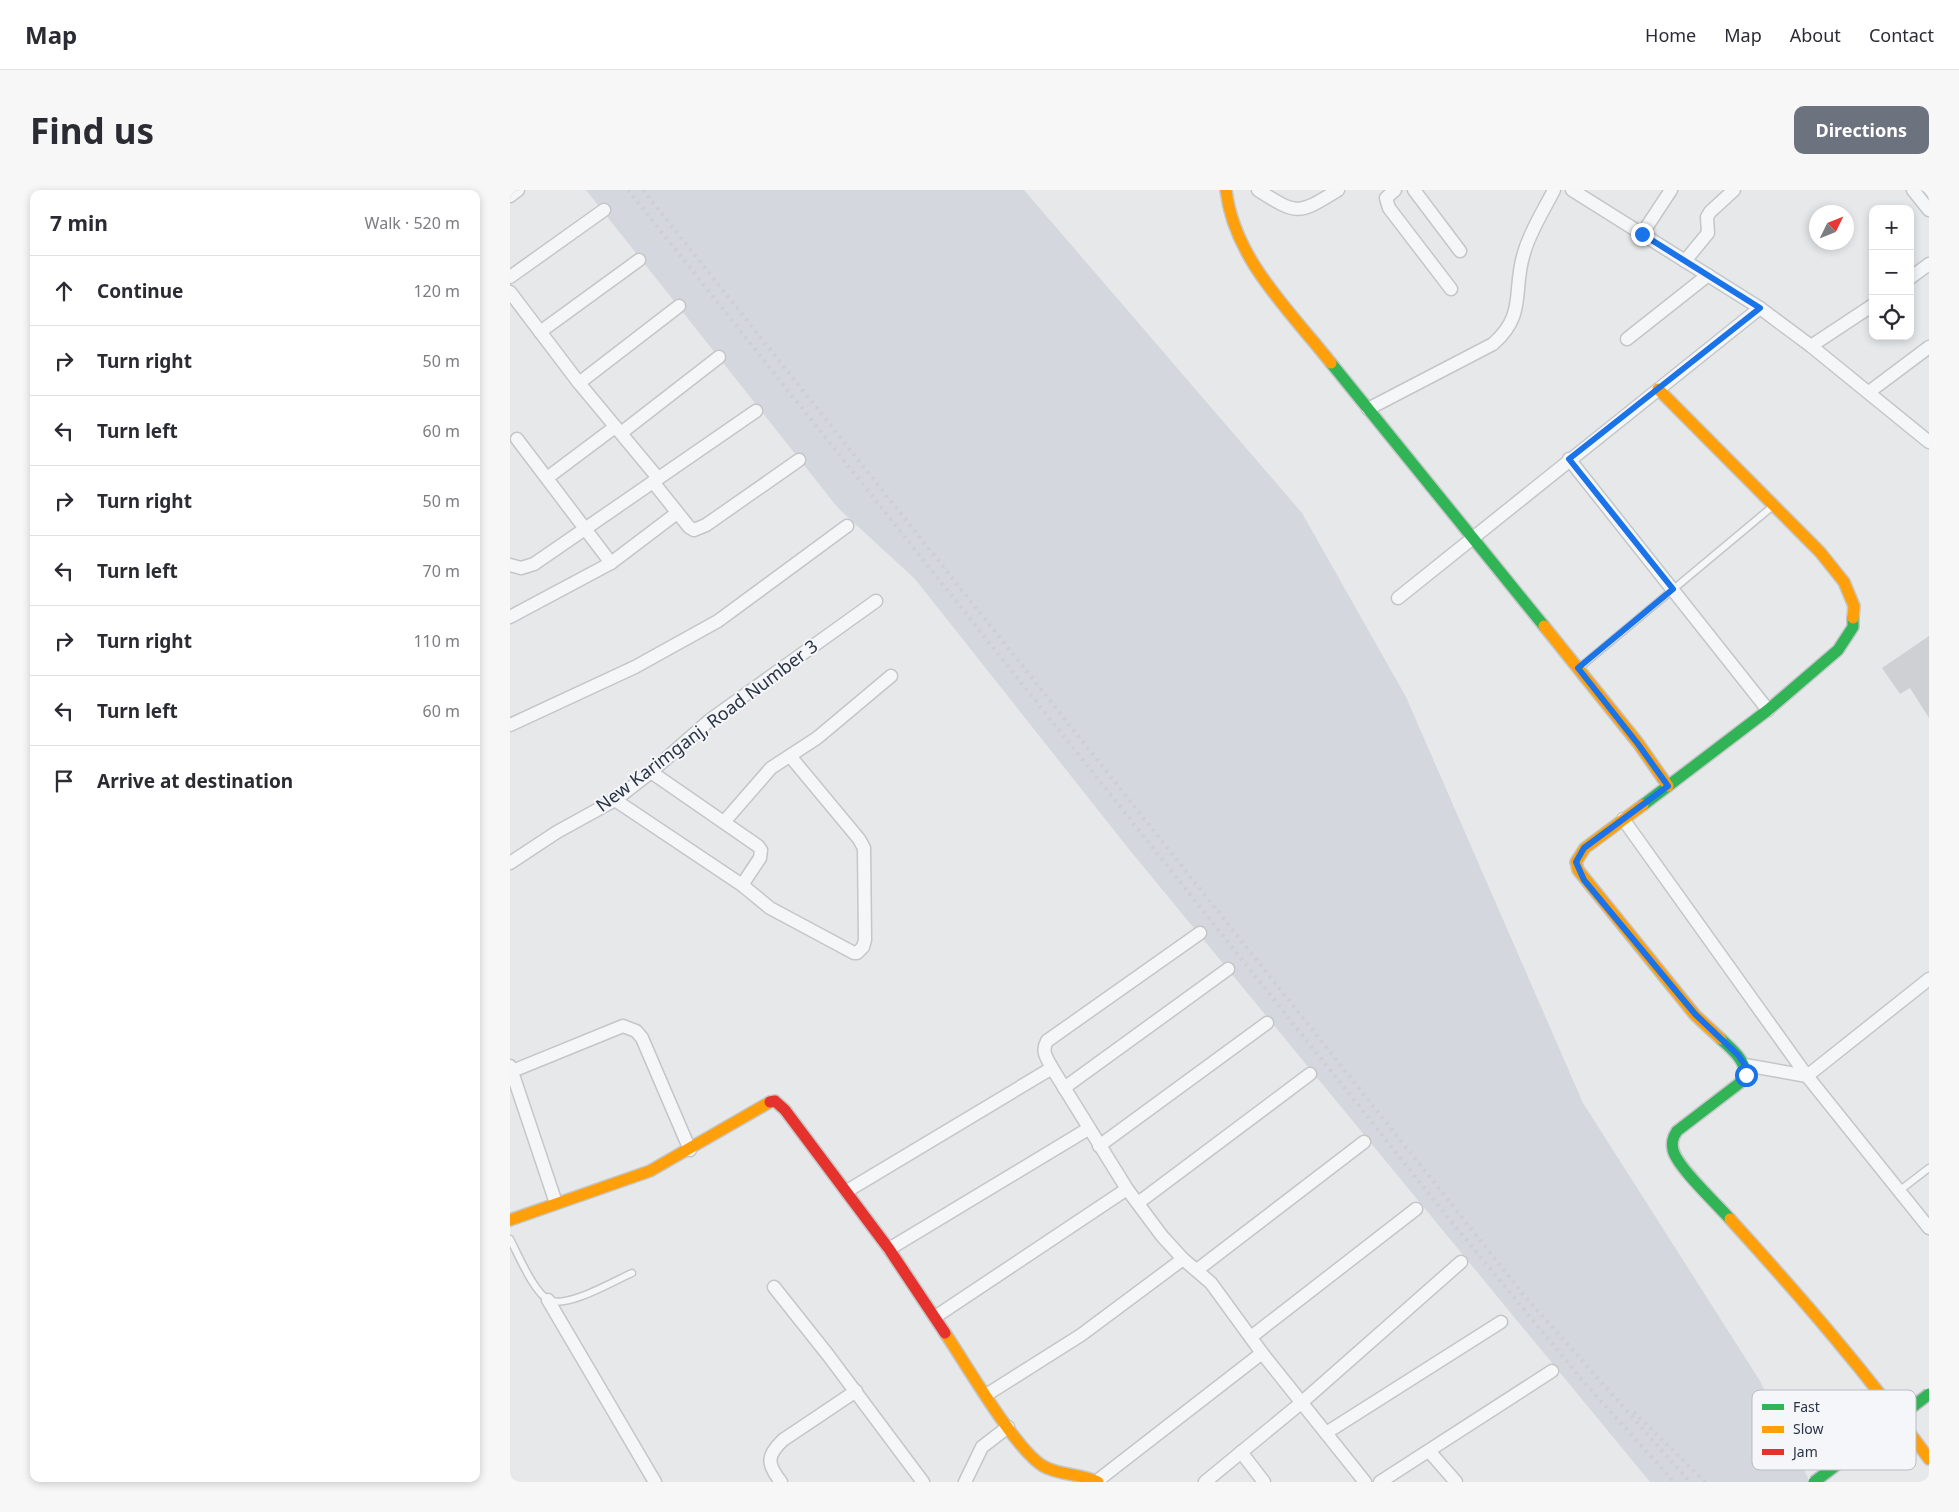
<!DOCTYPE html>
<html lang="en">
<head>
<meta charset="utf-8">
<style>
	body { margin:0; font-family:"Noto Sans",sans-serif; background:#f7f7f7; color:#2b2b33 }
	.controls { position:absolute; right:15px; top:15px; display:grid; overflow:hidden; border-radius:10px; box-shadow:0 2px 8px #0003 }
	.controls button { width:45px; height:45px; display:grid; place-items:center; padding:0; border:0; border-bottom:1px solid #e1e1e2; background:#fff; color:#2b2b33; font:25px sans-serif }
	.compass { position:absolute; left:1299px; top:15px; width:45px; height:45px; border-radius:50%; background:#fff; box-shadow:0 2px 8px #0003; rotate:47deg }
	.stop { position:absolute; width:15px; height:15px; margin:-11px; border:4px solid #1a73e8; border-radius:50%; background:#fff }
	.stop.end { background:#1a73e8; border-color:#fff; box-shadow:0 1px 5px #0008 }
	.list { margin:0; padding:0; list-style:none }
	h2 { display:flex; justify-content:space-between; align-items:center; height:65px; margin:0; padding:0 20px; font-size:21px }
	h2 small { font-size:16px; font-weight:400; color:#7c7c81 }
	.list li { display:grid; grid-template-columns:32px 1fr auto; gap:15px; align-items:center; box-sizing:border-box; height:70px; padding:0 20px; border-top:1px solid #e1e1e2 }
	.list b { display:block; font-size:19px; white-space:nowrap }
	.list em { font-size:16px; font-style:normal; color:#7c7c81 }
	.icon { flex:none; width:28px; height:28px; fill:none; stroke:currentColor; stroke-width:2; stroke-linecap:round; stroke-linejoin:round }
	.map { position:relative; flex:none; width:1419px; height:1292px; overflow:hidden; border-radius:10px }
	header { display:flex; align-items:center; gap:30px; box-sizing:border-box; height:70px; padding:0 25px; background:#fff; border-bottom:1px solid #e1e1e2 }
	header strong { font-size:24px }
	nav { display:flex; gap:28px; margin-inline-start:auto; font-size:18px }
	.intro { display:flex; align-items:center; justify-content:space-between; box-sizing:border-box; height:120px; padding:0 30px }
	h1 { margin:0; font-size:35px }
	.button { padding:12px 22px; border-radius:10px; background:#6c737f; color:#fff; font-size:18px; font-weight:700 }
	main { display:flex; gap:30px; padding:0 30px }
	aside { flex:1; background:#fff; border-radius:10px; box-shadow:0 2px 8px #0003 }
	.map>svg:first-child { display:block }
</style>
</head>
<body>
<header>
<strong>Map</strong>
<nav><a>Home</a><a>Map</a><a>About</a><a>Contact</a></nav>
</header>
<div class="intro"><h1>Find us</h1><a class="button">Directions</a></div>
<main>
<aside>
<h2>7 min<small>Walk · 520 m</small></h2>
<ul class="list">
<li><svg class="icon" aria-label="ahead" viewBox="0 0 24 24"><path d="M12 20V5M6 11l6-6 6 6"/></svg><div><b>Continue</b></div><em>120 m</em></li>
<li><svg class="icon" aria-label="right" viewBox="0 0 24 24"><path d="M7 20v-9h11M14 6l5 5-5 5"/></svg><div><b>Turn right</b></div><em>50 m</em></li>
<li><svg class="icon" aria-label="left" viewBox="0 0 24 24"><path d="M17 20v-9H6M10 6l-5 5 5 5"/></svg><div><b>Turn left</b></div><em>60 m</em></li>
<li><svg class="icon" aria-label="right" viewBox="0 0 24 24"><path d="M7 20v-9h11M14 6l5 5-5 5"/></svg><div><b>Turn right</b></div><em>50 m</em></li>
<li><svg class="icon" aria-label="left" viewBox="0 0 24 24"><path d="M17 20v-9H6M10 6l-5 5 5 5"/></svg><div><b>Turn left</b></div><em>70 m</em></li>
<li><svg class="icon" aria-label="right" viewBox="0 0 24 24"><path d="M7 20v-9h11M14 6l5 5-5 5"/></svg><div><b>Turn right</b></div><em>110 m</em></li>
<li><svg class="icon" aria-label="left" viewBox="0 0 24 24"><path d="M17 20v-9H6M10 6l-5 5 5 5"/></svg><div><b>Turn left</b></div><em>60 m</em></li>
<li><svg class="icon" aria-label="arrive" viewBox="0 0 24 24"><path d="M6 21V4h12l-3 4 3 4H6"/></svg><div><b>Arrive at destination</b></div></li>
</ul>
</aside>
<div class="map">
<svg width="1419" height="1292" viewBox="0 0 1419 1292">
	<rect width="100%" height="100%" fill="#e6e8ea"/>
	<polygon fill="#d4d7dd" points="76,0 514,0 792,323 896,507 1073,913 1250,1191 1300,1292 1140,1292 618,658 405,389 328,318"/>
	<polygon fill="#ced0d3" points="1419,446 1419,528 1400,498 1390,504 1372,478"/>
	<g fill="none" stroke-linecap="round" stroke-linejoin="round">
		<defs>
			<g id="lane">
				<polyline points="1069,478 1263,316"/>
				<polyline points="1389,1001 1419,978"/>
				<path d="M0 1049C8 1064 24 1103 39 1110 56 1119 104 1091 122 1083"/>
			</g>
			<g id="street">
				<path d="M748 0C788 26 789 24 828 0"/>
				<polyline points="885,0 876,8 879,18 941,99"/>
				<polyline points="904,0 950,61"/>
				<polyline points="1062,0 1250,118 1301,156 1419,252"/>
				<polyline points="1403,0 1419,20"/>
				<polyline points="0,6 8,0"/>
				<polyline points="1132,44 1161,0"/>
				<polyline points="1175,71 1198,43 1197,27 1200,22 1224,0"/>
				<polyline points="0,87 94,20"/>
				<polyline points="1400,88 1419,74"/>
				<polyline points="0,102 69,193 148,288"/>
				<polyline points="30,142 129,70"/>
				<polyline points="1117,149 1198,85"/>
				<polyline points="1301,156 1363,115"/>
				<polyline points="69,193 169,116"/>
				<polyline points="1359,202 1419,157"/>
				<path d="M858 219 983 154C1017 124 1002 101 1014 63 1020 41 1034 20 1044 0"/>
				<polyline points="111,243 209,167"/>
				<polyline points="7,249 101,373"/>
				<polyline points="1059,269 1258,520"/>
				<polyline points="37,288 105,237"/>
				<polyline points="143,292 179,337 184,340 196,335 289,270"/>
				<polyline points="0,375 11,378 24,374 246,221"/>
				<polyline points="888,408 1250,118"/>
				<polyline points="0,427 101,373 167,323"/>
				<polyline points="0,535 125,477 208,431 337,336"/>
				<polyline points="141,582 248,656 251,660 250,668 232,695"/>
				<polyline points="105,610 232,695 260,718 344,763 347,763 353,757 355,750 354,658 349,649 280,566"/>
				<polyline points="1113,629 1297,886 1419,1038"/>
				<polyline points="214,632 261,578 307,548 381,486"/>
				<polyline points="0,673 47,642 105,610 141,582 200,530 366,411"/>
				<polyline points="1235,875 1297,886 1419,789"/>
				<polyline points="0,876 46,1013"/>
				<polyline points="542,878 617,999 652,1046 673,1069 701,1093 752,1163 855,1292"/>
				<polyline points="0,882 113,836 126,841 132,848 180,960"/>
				<polyline points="554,898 718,779"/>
				<polyline points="589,956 757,833"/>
				<path d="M337 1001 542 878C537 868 531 862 537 851L690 743"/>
				<polyline points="628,1013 800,884"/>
				<polyline points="379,1059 578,939"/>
				<polyline points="687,1080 854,952"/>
				<polyline points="264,1097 318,1165 413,1292"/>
				<polyline points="38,1110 145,1292"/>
				<polyline points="425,1127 617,999"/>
				<polyline points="741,1147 906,1019"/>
				<polyline points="476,1205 571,1145 673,1069"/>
				<polyline points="816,1243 991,1132"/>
				<polyline points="919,1261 946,1292"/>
				<polyline points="731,1262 754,1292"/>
				<polyline points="587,1291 752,1163"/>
				<path d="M271 1292C257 1274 256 1266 273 1250L346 1201"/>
				<polyline points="455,1292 472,1257 498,1237"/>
				<polyline points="695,1292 791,1213 951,1072"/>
				<polyline points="870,1292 1042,1181"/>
			</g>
			<g id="fast">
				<polyline points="821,173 1034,436"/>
				<polyline points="1133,615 1258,520 1328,460 1343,437 1343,428"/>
				<path d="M1211 849C1222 860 1234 868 1236 885L1231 892 1167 941C1163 947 1161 952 1163 960 1167 977 1207 1014 1220 1029"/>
			</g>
			<g id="slow">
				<path d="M716 0C724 69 780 121 821 173"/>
				<polyline points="1148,199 1310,362 1334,392 1344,416 1343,428"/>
				<polyline points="1034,436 1128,553 1158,596"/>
				<polyline points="1133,615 1075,658 1066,672 1068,680 1185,825 1211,849"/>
				<path d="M1220 1029C1290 1106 1358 1184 1419 1269"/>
				<polyline points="0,1030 140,981 260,912"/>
				<path d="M435 1143C456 1174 505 1259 533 1276 550 1286 571 1283 588 1292"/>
			</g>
			<polyline id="jam" points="260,912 265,911 275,920 379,1059 435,1143"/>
		</defs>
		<use href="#lane" stroke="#c4c6c8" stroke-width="9"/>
		<use href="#street" stroke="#c4c6c8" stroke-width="15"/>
		<use href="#fast" stroke="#c4c6c8" stroke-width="14"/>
		<use href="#slow" stroke="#c4c6c8" stroke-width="14"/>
		<use href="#jam" stroke="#c4c6c8" stroke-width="14"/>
		<use href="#lane" stroke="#f5f6f7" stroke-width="6"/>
		<use href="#street" stroke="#f5f6f7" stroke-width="12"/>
		<use href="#fast" stroke="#30b455" stroke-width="11"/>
		<use href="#slow" stroke="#ff9f0a" stroke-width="11"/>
		<use href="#jam" stroke="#e5322d" stroke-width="11"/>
		<g stroke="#cecfd2" stroke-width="4" stroke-dasharray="2.5 5" stroke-linecap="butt">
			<polyline points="118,0 935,1024 1073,1191 1164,1292"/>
			<polyline points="133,0 1013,1104 1180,1292"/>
			<polyline points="1124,1222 1195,1292"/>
		</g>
		<defs>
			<polyline id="fast-bridge" points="1304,1292 1419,1204"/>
		</defs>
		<use href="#fast-bridge" stroke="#b8bbbf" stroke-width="14" stroke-linecap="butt"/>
		<use href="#fast-bridge" stroke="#30b455" stroke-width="11"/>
	</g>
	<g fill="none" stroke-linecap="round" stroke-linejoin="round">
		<polyline stroke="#1a73e8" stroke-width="6" points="1132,44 1250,118 1059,269 1163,399 1068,478 1128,554 1158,596 1074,658 1066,672 1074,690 1185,824 1228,865 1235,875 1236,885"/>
	</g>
	<g text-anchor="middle" stroke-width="4" stroke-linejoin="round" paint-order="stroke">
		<g font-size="18" fill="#2b3445" stroke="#f4f6f9">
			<text transform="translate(197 536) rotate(-37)" y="6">New Karimganj, Road Number 3</text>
		</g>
	</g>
	<rect x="1242" y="1200" width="164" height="80" rx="8" fill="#f4f6f9" stroke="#b8bcc3" stroke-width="1"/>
	<rect x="1252" y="1214" width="22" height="6" fill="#30b455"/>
	<rect x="1252" y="1236" width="22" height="7" fill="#ff9f0a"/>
	<rect x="1252" y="1259" width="22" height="6" fill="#e5322d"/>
	<g font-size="14" fill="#2b3445">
		<text x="1283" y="1222">Fast</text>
		<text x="1283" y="1244">Slow</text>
		<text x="1283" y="1267">Jam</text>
	</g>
</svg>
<div class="controls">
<button>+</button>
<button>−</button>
<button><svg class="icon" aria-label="locate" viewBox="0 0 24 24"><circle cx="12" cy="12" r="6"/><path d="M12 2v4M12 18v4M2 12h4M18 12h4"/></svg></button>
</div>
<svg class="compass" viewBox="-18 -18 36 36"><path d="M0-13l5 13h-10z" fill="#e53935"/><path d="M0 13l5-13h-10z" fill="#7c7c81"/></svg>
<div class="stop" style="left:1236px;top:885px"></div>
<div class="stop end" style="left:1132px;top:44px"></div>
</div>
</main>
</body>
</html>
